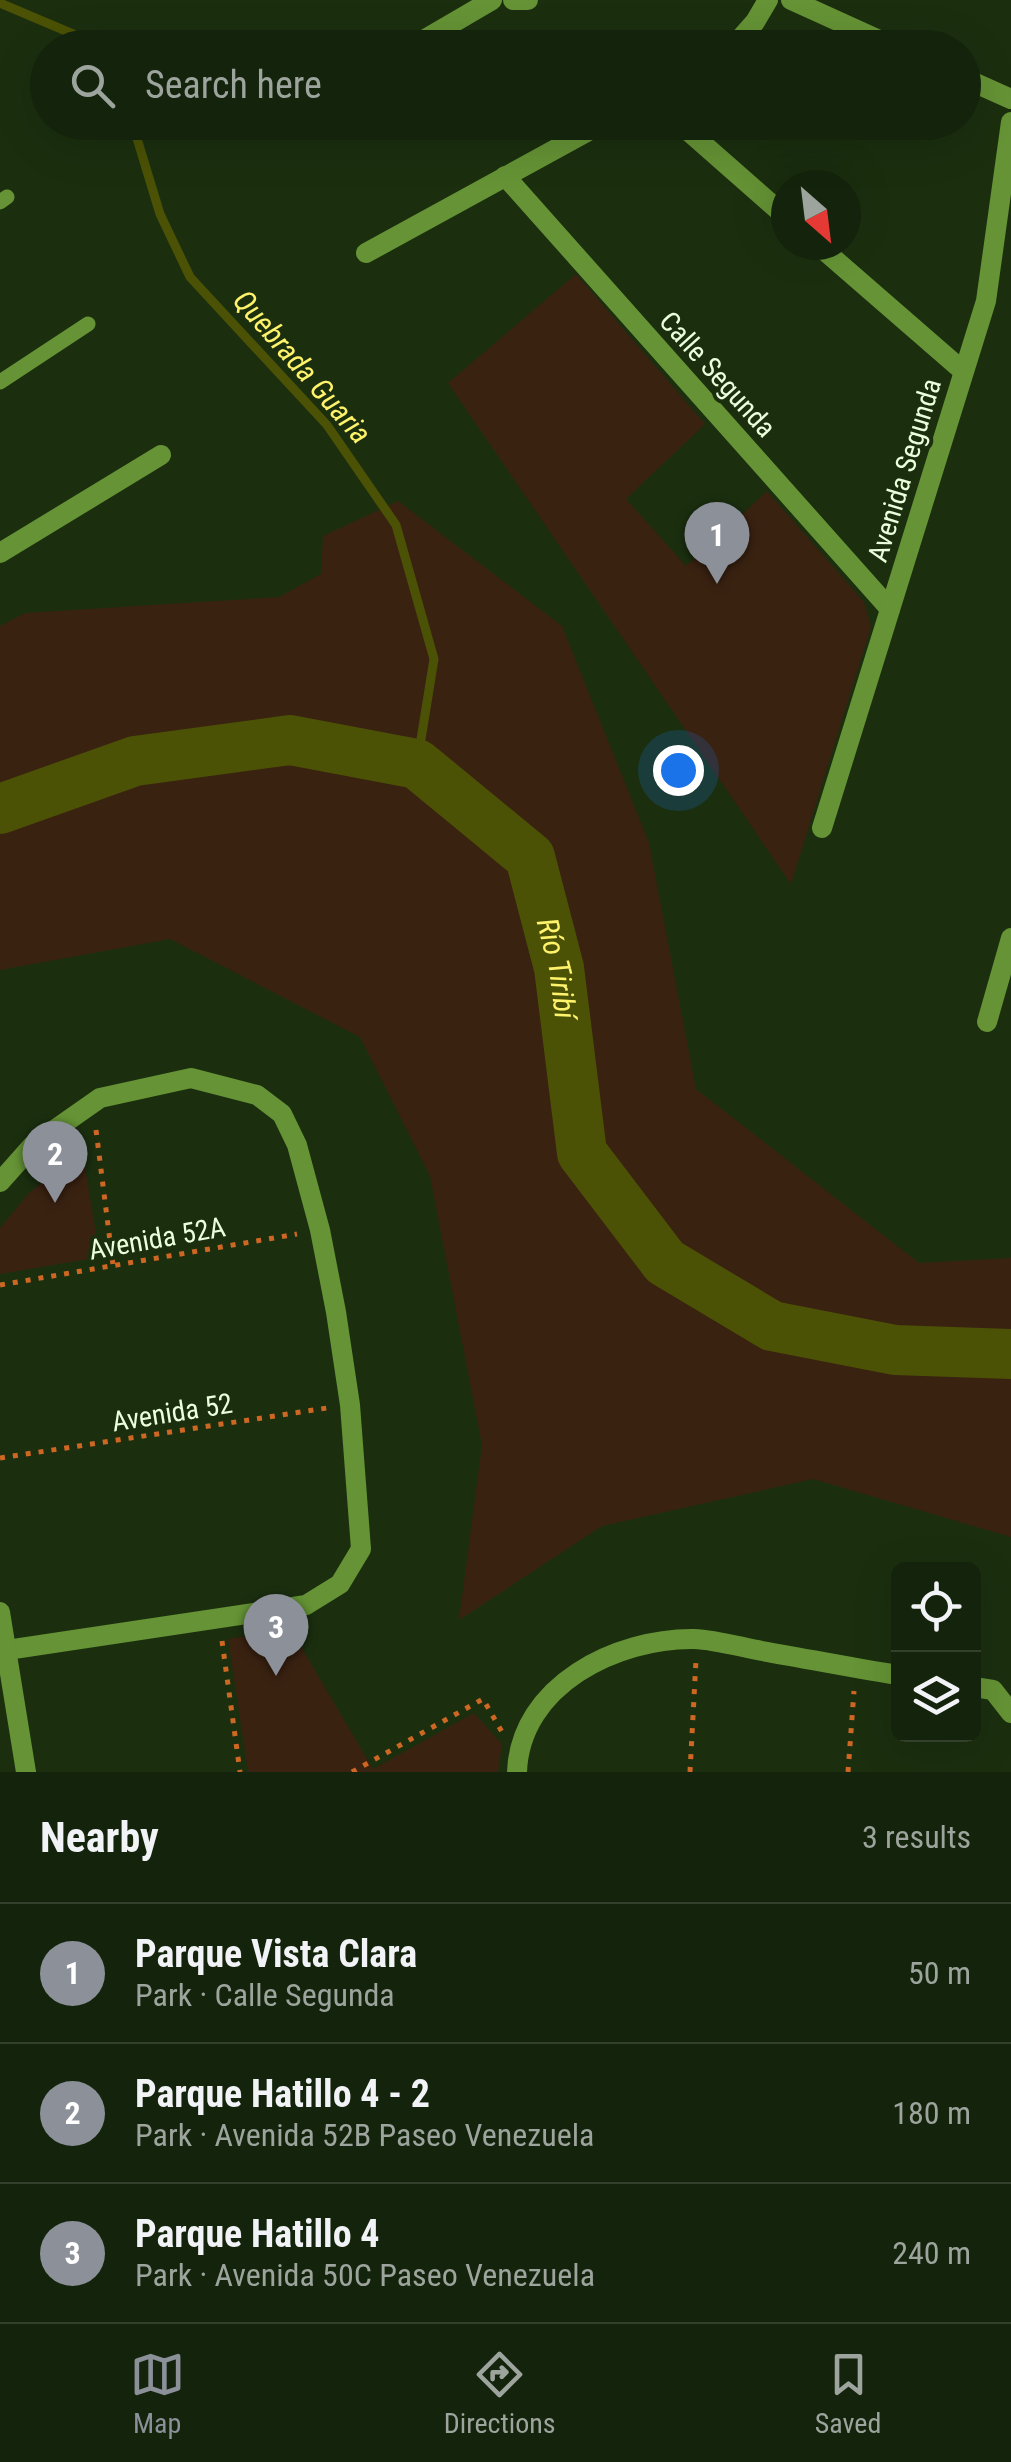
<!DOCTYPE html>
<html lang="en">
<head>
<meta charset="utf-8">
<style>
	body { margin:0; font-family:"Roboto Condensed",sans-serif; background:#212f19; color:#f1f3f6 }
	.controls { position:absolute; right:30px; bottom:30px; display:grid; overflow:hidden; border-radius:15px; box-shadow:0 10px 40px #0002 }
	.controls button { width:90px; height:90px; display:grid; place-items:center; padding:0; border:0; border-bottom:2px solid #33402c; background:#14230b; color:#f1f3f6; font:50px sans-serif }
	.compass { position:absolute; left:771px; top:170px; width:90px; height:90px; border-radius:50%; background:#14230b; box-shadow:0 10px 40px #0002; rotate:152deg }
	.you { position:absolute; left:678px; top:770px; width:35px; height:35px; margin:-25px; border:8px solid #fff; border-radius:50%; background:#1a73e8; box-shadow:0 0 0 15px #1a73e833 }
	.badge { display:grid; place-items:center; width:65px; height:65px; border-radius:50%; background:#8c9099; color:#fff; font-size:32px; font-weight:700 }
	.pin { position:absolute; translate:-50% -82px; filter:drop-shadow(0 2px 5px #0008) }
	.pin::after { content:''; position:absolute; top:52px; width:35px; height:30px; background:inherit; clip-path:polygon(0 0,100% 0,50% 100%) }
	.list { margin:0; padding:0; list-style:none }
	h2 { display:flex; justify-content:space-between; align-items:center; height:130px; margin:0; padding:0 40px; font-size:42px }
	h2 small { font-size:32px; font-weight:400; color:#9da49d }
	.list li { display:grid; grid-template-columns:65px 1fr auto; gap:30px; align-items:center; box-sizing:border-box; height:140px; padding:0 40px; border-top:2px solid #33402c }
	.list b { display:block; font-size:38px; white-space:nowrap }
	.list p { margin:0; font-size:32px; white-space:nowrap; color:#9da49d }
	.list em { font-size:32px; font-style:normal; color:#9da49d }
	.icon { flex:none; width:55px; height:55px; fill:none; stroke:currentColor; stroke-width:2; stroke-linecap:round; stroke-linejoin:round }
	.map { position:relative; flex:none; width:1011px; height:1772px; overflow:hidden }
	.search { position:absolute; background:#14230b; box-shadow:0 10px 40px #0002; left:30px; right:30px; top:30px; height:110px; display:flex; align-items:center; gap:25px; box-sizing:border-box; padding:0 35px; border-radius:55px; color:#9da49d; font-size:38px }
	.sheet { height:550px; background:#14230b }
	nav { display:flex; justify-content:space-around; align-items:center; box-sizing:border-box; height:140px; border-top:2px solid #33402c; background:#14230b; font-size:28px; color:#9da49d }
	nav a { display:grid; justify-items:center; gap:5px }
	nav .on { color:#8c9099 }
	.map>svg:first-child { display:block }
</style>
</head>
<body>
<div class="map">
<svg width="1011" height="1772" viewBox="0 0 1011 1772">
	<rect width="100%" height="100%" fill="#1b2f0f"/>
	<g fill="#3a2211">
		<polygon points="576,274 705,424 626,499 686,566 767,491 864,602 871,627 791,884 448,383"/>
		<polygon points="398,501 562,626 649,843 696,1089 919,1263 1011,1258 1011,1537 813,1479 602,1526 459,1620 482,1445 430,1176 360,1037 170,939 0,970 0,626 25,613 279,597 321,574 323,536"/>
		<polygon points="82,1149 100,1257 0,1274 0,1228 29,1193"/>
		<polygon points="290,1628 373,1769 474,1713 502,1744 498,1772 248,1772 228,1639"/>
	</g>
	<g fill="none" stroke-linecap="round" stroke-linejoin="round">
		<g stroke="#4b5205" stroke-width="9">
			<polyline points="0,3 73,34 82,48"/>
			<polyline points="132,122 160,214 190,277 327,425 396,525 434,659 417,764"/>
		</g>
		<path stroke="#4b5205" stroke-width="50" id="s1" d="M0 809 135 761 290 740 417 764 530 857 559 968 582 1153 665 1262 772 1326 895 1350 1011 1354"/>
		<g stroke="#cd6723" stroke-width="5" stroke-dasharray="5 8" stroke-linecap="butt">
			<polyline points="96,1130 113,1265"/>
			<polyline points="0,1285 297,1234"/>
			<polyline points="0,1458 327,1408"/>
			<polyline points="222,1641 240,1772"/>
			<polyline points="352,1772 483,1699 502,1732"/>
			<polyline points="690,1772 696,1660"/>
			<polyline points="848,1772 854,1691"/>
		</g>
		<g stroke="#659335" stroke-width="15">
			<polyline points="0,202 7,197"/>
			<polyline points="0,382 88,324"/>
		</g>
		<g stroke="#659335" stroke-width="20">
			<polyline points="513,0 528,0"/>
			<polyline points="410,48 492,0"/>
			<polyline points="732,48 755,22 768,0"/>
			<polyline points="678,122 786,217"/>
			<polyline points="505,176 890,609"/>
			<polyline points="818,245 963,371"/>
			<polyline points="366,253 605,122"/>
			<polyline points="0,553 161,455"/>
			<polyline points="822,828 986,301 1011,122"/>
			<polyline points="987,1022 1011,938"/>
			<polyline points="0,1182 33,1145 100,1098 191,1078 257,1095 282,1114 297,1145 320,1230 336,1312 350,1405 361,1549 340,1584 306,1605 7,1650"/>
			<polyline points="0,1612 26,1772"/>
			<polyline points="974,1687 993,1690 1011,1713"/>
			<path d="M517 1772C520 1685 617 1638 694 1639 717 1640 740 1647 762 1651 808 1659 853 1668 898 1675"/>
		</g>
		<g stroke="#659335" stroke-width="20">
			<polyline points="791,0 897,48"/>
			<polyline points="964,78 1011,99"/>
		</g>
	</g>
	<g text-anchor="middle" stroke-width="8" stroke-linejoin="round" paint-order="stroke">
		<g font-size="28" fill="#ecffdd" stroke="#1b2f0f">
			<text transform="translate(718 374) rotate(48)" y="10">Calle Segunda</text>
			<text transform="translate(904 470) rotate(-73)" y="10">Avenida Segunda</text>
			<text transform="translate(157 1238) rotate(-10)" y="10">Avenida 52A</text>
			<text transform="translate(172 1412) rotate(-9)" y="10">Avenida 52</text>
		</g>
		<g font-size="30" font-style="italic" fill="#fff36b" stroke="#1b2f0f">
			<text transform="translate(302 367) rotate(49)" y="10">Quebrada Guaria</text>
			<text dy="10" stroke="none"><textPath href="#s1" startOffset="690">Río Tiribí</textPath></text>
		</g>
	</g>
</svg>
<div class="controls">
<button><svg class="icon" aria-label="locate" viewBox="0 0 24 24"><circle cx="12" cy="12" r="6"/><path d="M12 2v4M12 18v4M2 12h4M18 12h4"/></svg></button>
<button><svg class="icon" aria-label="layers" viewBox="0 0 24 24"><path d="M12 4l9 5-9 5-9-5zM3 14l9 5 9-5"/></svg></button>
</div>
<svg class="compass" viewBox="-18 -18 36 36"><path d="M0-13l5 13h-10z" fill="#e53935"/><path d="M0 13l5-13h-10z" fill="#9da49d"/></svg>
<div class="you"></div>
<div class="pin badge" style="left:717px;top:584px">1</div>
<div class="pin badge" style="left:55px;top:1203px">2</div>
<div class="pin badge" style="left:276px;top:1676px">3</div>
<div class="search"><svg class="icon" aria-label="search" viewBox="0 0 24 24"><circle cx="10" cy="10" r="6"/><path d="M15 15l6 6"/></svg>Search here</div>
</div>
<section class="sheet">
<h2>Nearby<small>3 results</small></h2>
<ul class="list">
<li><span class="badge">1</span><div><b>Parque Vista Clara</b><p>Park · Calle Segunda</p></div><em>50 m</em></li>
<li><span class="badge">2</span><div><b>Parque Hatillo 4 - 2</b><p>Park · Avenida 52B Paseo Venezuela</p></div><em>180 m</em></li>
<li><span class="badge">3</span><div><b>Parque Hatillo 4</b><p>Park · Avenida 50C Paseo Venezuela</p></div><em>240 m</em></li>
</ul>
</section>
<nav>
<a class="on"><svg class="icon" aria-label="map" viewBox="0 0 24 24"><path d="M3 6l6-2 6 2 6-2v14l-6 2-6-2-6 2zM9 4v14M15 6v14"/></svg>Map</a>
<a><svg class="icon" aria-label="directions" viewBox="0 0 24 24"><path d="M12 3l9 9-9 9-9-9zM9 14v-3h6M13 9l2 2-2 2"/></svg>Directions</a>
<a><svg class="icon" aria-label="saved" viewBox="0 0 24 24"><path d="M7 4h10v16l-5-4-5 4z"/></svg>Saved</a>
</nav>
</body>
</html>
